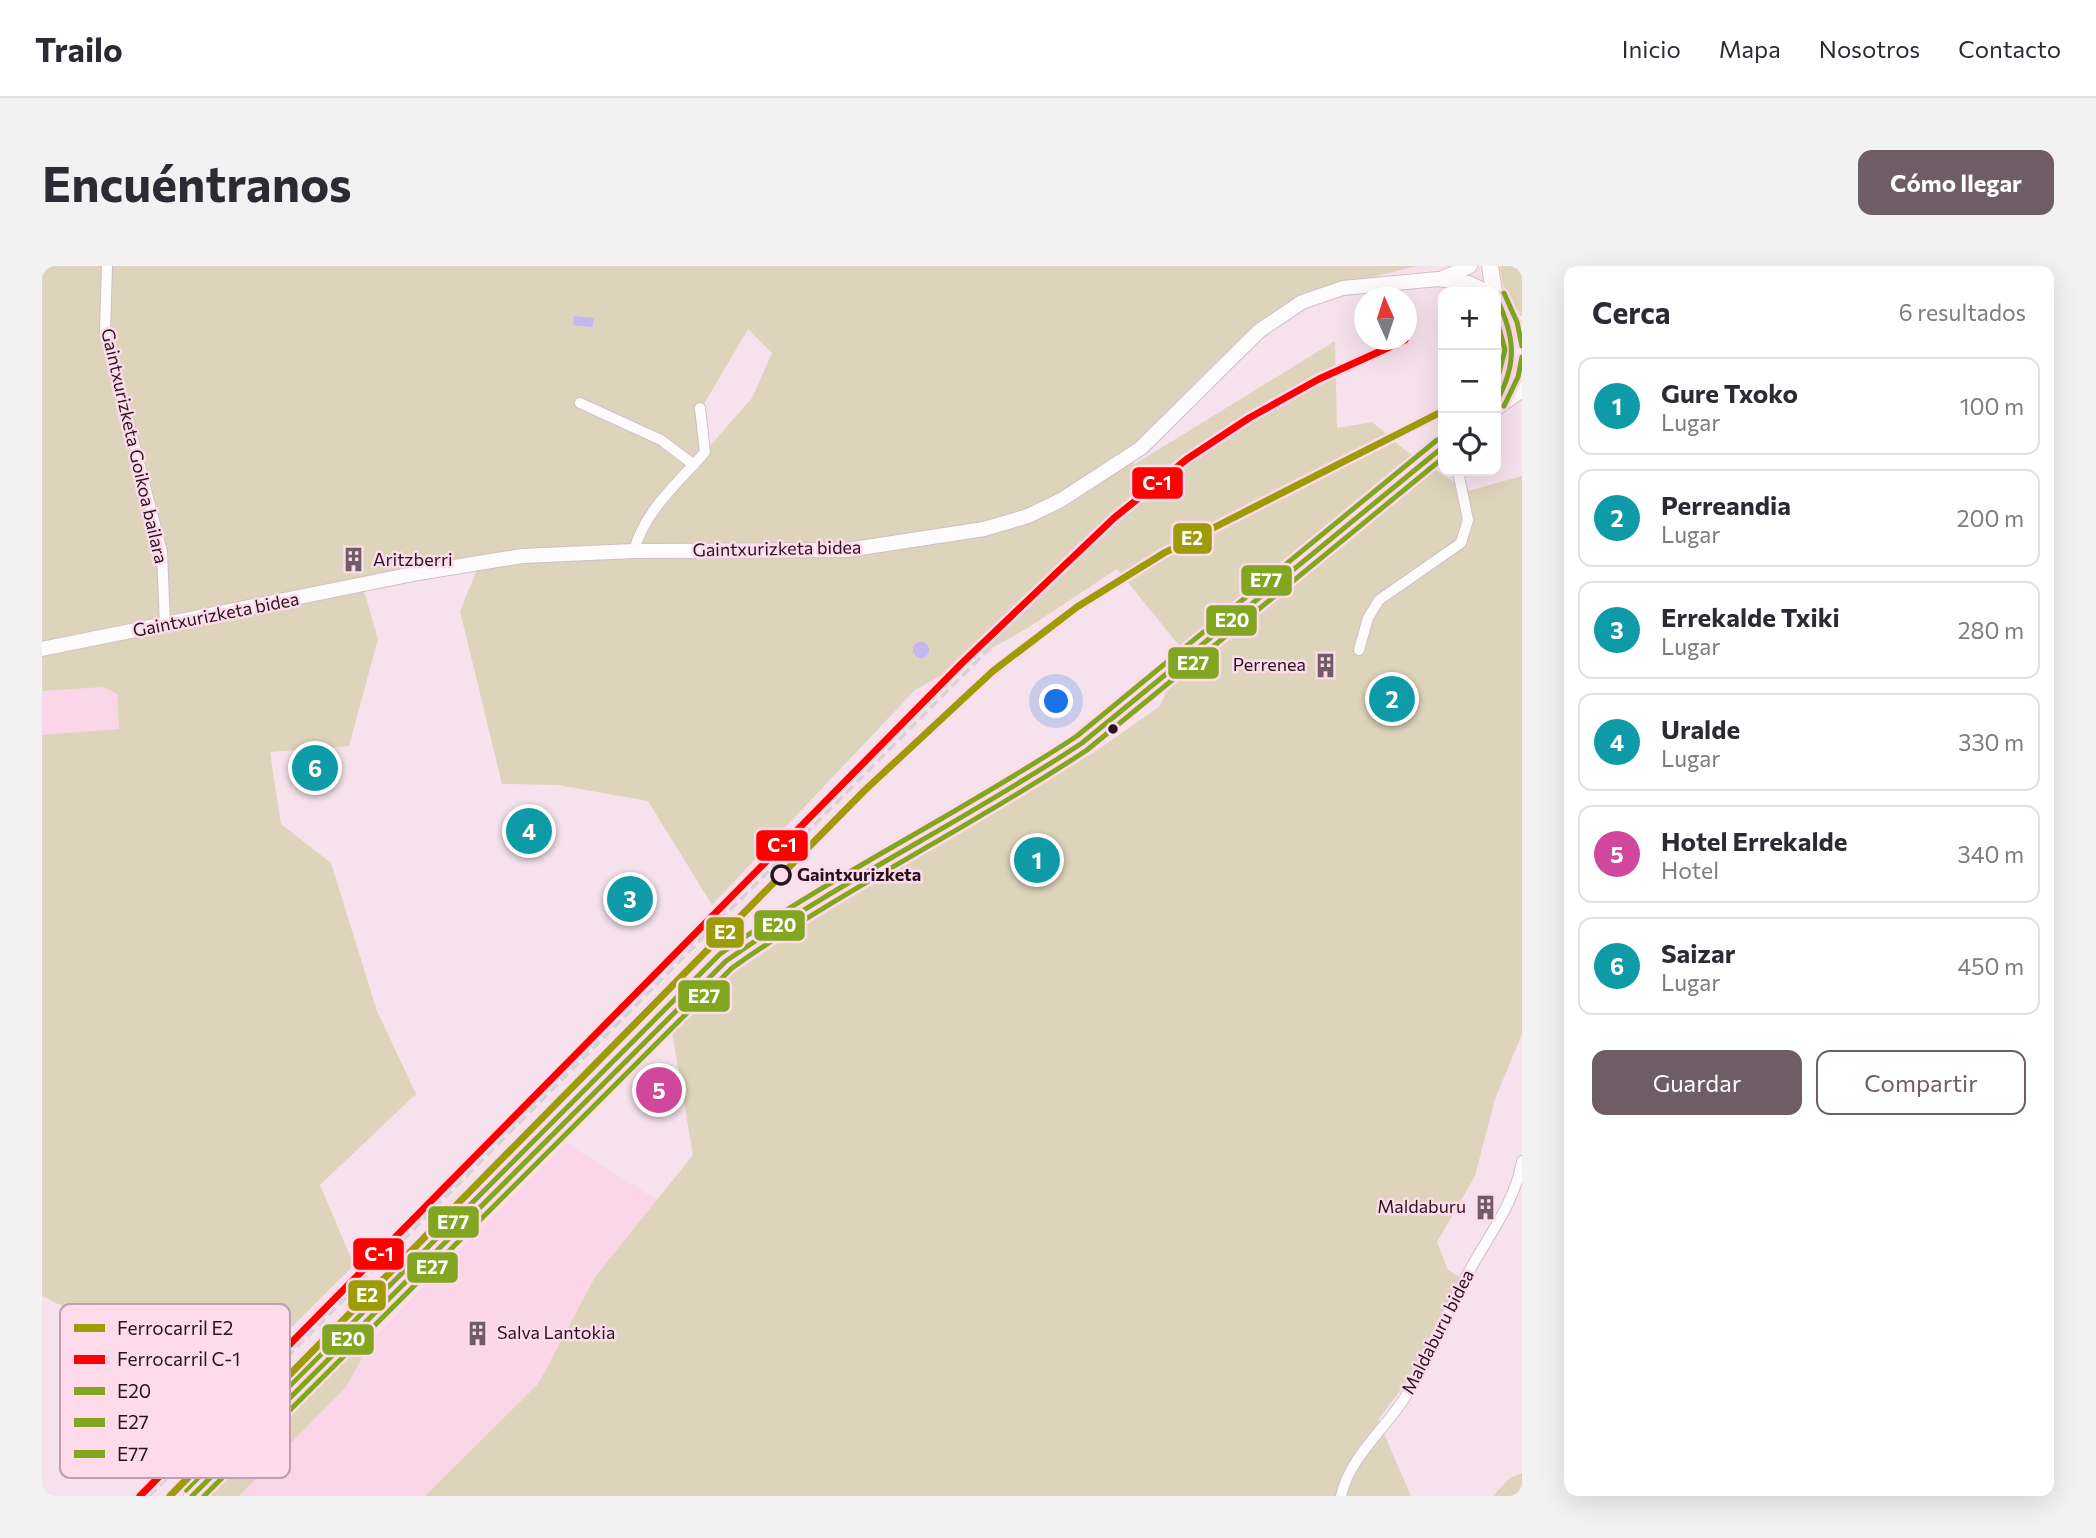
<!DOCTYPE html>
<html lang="es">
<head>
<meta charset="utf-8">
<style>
	body { margin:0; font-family:Commissioner,sans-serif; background:#f2f2f3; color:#2b2b33 }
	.controls { position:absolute; right:21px; top:21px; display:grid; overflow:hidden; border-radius:14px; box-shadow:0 7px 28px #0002 }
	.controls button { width:63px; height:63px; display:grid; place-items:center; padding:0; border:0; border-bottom:2px solid #e1e1e2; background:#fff; color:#2b2b33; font:35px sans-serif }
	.compass { position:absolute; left:1312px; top:21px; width:63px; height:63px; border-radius:50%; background:#fff; box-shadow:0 7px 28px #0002; rotate:357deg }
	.you { position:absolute; left:1015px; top:436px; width:24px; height:24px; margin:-18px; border:5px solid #fff; border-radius:50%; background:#1a73e8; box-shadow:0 0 0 10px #1a73e833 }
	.badge { display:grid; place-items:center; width:46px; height:46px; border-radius:50%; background:#6e5d65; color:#fff; font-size:23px; font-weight:700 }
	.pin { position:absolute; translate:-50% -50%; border:4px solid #fff; box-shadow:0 2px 7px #0006 }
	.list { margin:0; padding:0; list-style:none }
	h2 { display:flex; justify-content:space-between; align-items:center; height:91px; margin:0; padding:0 28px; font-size:30px }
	h2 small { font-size:23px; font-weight:400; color:#7c7c81 }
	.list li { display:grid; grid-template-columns:46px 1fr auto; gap:21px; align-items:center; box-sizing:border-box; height:98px; margin:0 14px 14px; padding:0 14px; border:2px solid #e1e1e2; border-radius:14px }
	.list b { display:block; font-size:26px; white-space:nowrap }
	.list p { margin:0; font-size:23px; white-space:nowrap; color:#7c7c81 }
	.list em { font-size:23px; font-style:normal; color:#7c7c81 }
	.actions { display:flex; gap:14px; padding:21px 28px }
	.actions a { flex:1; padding:16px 0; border:2px solid #6e5d65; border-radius:14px; text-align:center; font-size:24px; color:#6e5d65 }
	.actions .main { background:#6e5d65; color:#fff }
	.icon { flex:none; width:38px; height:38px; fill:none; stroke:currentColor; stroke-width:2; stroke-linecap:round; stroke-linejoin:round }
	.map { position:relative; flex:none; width:1480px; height:1230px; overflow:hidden; border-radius:14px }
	header { display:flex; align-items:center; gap:42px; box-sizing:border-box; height:98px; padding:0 35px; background:#fff; border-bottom:2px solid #e1e1e2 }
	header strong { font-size:33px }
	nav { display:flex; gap:38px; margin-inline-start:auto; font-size:24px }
	.intro { display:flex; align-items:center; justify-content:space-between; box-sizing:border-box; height:168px; padding:0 42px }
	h1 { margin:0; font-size:49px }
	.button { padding:18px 32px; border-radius:14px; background:#6e5d65; color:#fff; font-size:24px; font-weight:700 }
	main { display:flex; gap:42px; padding:0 42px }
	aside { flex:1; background:#fff; border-radius:14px; box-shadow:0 7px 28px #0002 }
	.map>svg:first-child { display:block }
</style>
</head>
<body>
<header>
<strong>Trailo</strong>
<nav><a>Inicio</a><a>Mapa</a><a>Nosotros</a><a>Contacto</a></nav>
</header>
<div class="intro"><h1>Encuéntranos</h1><a class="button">Cómo llegar</a></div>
<main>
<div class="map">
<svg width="1480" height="1230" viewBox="0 0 1480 1230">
	<rect width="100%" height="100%" fill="#f6e2ec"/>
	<g fill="#fbd5e8">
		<polygon points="62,421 75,428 77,464 0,469 0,425"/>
		<polygon points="524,877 615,934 553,1011 496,1118 383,1230 197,1230 304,1121 332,1071"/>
	</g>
	<g fill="#ded4bb" fill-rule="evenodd">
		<path d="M0 0H1376L1292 20 1155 120 1087 190 1093 198 1293 75 1295 162 1330 156 1363 184 1426 225 1480 210V768L1453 833 1433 910 1395 976 1406 1004 1419 1012 1390 1082 1336 1154 1369 1230H383L496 1118 553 1011 651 889 630 766 687 710 815 624 1051 487 1118 440 1124 426 1152 398 1075 303 984 363 873 424 670 639 606 535 516 519 460 518 418 345 437 299 318 311 336 373 307 480 228 486 239 558 289 597 335 745 374 828 278 919 312 999 149 1161 66 1063 0 1030V469L77 463 75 428 62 421 0 425ZM706 63 730 87 710 132 667 181 662 138Z"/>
		<path d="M1458 0H1480V49C1465 34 1460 21 1458 0Z"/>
		<polygon points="326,1066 332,1071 304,1121 197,1230 161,1230"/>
		<polygon points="1480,1207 1480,1230 1451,1230 1468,1212"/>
	</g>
	<g fill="#c2b8ed">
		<polygon points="532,50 552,52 551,61 531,59"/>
		<circle cx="879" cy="384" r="8"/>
	</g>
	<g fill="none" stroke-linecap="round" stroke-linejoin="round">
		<defs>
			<g id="street">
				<polyline points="65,0 63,64 120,286 123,359"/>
				<polyline points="538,137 619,174 652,199"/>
				<path d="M592 285C602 245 637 216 663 186L658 142"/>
				<polyline points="1317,384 1326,352 1337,334 1419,277 1426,254 1416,205"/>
				<path d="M1299 1230C1308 1191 1341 1165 1362 1133 1386 1097 1400 1057 1420 1019 1440 977 1472 942 1480 895"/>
			</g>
			<g id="secondary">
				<polyline points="1401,12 1428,0"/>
				<polyline points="0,383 376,307 480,290 592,285 805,284 942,263 986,250 1019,234 1099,182 1217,65 1260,36 1301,22 1396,13 1426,17 1446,26"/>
			</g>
			<g id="primary">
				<polyline points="1448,0 1452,26"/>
				<polyline points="1454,31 1466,50 1480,61"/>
				<path d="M1454 136C1475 107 1474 83 1466 50"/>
				<polyline points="1454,141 1480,123"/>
				<polyline points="150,1230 684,695 731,662 989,511 1040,477 1401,181"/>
			</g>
		</defs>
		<use href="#street" stroke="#d1bfc8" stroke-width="12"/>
		<use href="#secondary" stroke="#d1bfc8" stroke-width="16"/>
		<use href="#primary" stroke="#d1bfc8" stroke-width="18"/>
		<use href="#street" stroke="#fefbfc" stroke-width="10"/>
		<use href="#secondary" stroke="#fefbfc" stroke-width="14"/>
		<use href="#primary" stroke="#fefbfc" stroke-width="16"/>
		<path stroke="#d7d2d5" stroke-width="3.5" stroke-dasharray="10 5" stroke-linecap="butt" d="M107 1230 1045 284C1119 217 1190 164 1279 118"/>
		<defs>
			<g id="bus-1">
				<path d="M1454 31C1473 70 1476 98 1454 136"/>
				<path d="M150 1230 684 695C798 615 924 554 1040 477L1401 181"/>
			</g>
			<g id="bus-2">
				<polyline points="1454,51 1463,84 1454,119"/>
				<path d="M162 1230 690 702C803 622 929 561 1045 484L1401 192"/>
			</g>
			<g id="bus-3">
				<polyline points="1462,27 1475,56 1480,80"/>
				<polyline points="1462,140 1476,111 1480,91"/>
				<path d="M144 1224 678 688C792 608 919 547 1035 470L1395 174"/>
			</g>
		</defs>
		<use href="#bus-1" stroke="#fedaeb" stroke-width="10"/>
		<use href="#bus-2" stroke="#fedaeb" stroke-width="10"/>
		<use href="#bus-3" stroke="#fedaeb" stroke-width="10"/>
		<use href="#bus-1" stroke="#82a61f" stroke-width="5"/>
		<use href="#bus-2" stroke="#82a61f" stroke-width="5"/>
		<use href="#bus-3" stroke="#82a61f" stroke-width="5"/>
		<defs>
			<polyline id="rail-1" points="128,1230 822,525 951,405 1035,341 1122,287 1401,145"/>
			<polyline id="rail-2" points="98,1230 919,398 1072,252 1145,193 1207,152 1277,113 1363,74"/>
		</defs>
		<use href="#rail-1" stroke="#fedaeb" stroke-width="12"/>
		<use href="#rail-2" stroke="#fedaeb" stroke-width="12"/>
		<use href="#rail-1" stroke="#9e9c06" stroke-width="7"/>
		<use href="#rail-2" stroke="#f00" stroke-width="7"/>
	</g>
	<defs>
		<symbol id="building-bare" viewBox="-9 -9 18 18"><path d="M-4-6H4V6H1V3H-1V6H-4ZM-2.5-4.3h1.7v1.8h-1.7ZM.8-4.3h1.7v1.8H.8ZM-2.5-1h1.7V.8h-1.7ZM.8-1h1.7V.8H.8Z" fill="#6e5d65" stroke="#fedaeb" stroke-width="2.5" paint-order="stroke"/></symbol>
	</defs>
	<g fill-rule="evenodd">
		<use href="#building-bare" x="294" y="276" width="35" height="35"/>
		<use href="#building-bare" x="1266" y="382" width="35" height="35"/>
		<use href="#building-bare" x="1426" y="924" width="35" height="35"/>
		<use href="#building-bare" x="418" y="1050" width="35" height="35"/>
	</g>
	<circle fill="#25151d" stroke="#fedaeb" stroke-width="2.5" cx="1071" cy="463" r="6"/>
	<circle fill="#fedaeb" stroke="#25151d" stroke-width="3.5" cx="739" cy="609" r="9"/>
	<g text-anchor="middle" stroke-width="5" stroke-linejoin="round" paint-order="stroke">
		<g font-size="18" fill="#25151d" stroke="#fedaeb">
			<text transform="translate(92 180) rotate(77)" y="6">Gaintxurizketa Goikoa bailara</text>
			<text transform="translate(735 283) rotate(-1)" y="6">Gaintxurizketa bidea</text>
			<text transform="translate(174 349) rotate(-11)" y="6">Gaintxurizketa bidea</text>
			<text transform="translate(1396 1066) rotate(-63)" y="6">Maldaburu bidea</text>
		</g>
		<g font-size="18" fill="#25151d" stroke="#fedaeb" text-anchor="start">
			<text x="331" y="300">Aritzberri</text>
			<text x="1264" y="405" text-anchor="end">Perrenea</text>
			<text x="1424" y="947" text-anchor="end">Maldaburu</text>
			<text x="455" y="1073">Salva Lantokia</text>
		</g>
		<g font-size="18" font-weight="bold" fill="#25151d" stroke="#fedaeb" text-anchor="start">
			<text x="755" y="615">Gaintxurizketa</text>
		</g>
	</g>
	<rect x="18" y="1038" width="230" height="174" rx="10" fill="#fedaeb" stroke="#bd9fad" stroke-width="2"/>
	<rect x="32" y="1058" width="31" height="8" fill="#9e9c06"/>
	<rect x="32" y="1089" width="31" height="9" fill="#f00"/>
	<rect x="32" y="1121" width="31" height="8" fill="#82a61f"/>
	<rect x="32" y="1152" width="31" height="9" fill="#82a61f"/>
	<rect x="32" y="1184" width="31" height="8" fill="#82a61f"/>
	<g font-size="19" fill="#25151d">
		<text x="75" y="1069">Ferrocarril E2</text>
		<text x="75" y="1100">Ferrocarril C-1</text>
		<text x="75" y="1132">E20</text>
		<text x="75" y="1163">E27</text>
		<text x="75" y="1195">E77</text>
	</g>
	<g stroke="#fedaeb" stroke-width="2.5">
		<rect x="1089" y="200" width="53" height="34" rx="7" fill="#f00"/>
		<rect x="1130" y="256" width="41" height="33" rx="7" fill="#9e9c06"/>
		<rect x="1198" y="298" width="53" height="33" rx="7" fill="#82a61f"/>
		<rect x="1163" y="338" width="53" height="33" rx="7" fill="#82a61f"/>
		<rect x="1125" y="380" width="53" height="34" rx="7" fill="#82a61f"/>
		<rect x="713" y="563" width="54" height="33" rx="7" fill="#f00"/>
		<rect x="711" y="643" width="53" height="33" rx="7" fill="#82a61f"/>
		<rect x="663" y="650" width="40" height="33" rx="7" fill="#9e9c06"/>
		<rect x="635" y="713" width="54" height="34" rx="7" fill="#82a61f"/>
		<rect x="385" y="939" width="53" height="34" rx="7" fill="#82a61f"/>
		<rect x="310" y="971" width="53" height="34" rx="7" fill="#f00"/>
		<rect x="364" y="985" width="53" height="33" rx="7" fill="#82a61f"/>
		<rect x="305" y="1013" width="40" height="33" rx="7" fill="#9e9c06"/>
		<rect x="279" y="1057" width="54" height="33" rx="7" fill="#82a61f"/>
	</g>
	<g font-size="19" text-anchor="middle" font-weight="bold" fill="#fff">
		<text x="1115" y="224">C-1</text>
		<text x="1150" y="279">E2</text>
		<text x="1224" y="321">E77</text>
		<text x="1190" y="361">E20</text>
		<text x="1151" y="404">E27</text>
		<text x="740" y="586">C-1</text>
		<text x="737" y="666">E20</text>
		<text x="683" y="673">E2</text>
		<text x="662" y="737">E27</text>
		<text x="411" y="963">E77</text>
		<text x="337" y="995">C-1</text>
		<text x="390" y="1008">E27</text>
		<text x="325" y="1036">E2</text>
		<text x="306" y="1080">E20</text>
	</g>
</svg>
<div class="controls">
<button>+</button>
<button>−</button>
<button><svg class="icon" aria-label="locate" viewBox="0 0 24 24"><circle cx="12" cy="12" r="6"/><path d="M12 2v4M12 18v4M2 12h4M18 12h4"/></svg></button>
</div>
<svg class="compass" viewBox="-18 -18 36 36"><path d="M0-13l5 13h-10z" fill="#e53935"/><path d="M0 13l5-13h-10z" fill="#7c7c81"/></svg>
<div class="you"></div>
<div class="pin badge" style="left:995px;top:594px;background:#0f9aa8">1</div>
<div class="pin badge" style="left:1350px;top:433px;background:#0f9aa8">2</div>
<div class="pin badge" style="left:588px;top:633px;background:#0f9aa8">3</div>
<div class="pin badge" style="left:487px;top:565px;background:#0f9aa8">4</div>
<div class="pin badge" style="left:617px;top:824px;background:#d1479c">5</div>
<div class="pin badge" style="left:273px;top:502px;background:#0f9aa8">6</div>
</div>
<aside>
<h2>Cerca<small>6 resultados</small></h2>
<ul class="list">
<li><span class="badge" style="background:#0f9aa8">1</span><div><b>Gure Txoko</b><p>Lugar</p></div><em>100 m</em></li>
<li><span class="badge" style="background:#0f9aa8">2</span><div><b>Perreandia</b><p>Lugar</p></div><em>200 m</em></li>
<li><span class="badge" style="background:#0f9aa8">3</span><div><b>Errekalde Txiki</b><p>Lugar</p></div><em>280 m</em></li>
<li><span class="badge" style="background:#0f9aa8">4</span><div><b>Uralde</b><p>Lugar</p></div><em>330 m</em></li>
<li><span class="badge" style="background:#d1479c">5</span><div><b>Hotel Errekalde</b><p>Hotel</p></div><em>340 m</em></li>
<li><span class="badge" style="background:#0f9aa8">6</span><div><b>Saizar</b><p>Lugar</p></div><em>450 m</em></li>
</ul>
<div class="actions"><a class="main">Guardar</a><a>Compartir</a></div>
</aside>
</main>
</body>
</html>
